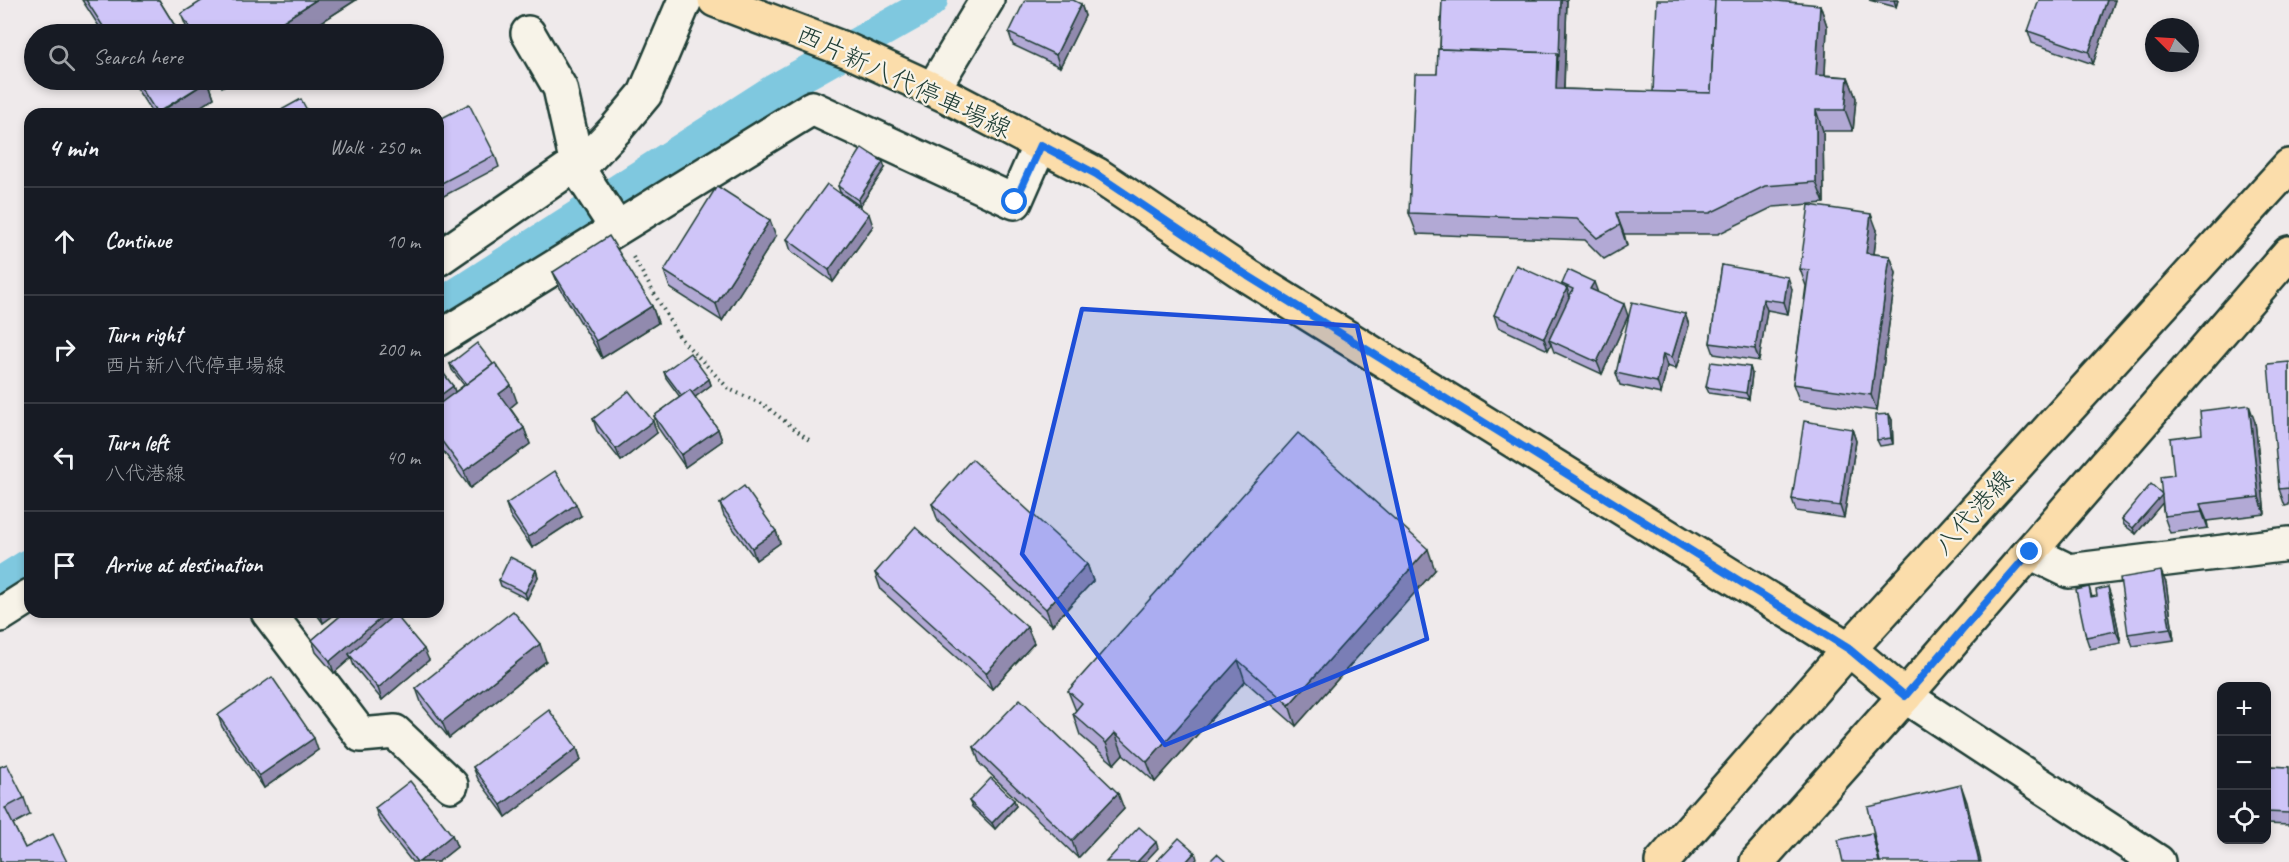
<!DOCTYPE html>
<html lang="en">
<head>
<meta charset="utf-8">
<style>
	body { margin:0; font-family:Caveat,"Klee One",sans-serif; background:#20242c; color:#f1f3f6 }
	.controls { position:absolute; right:18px; bottom:18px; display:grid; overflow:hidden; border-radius:12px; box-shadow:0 3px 9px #0003 }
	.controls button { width:54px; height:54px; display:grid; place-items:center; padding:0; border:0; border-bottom:2px solid #363941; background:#171b24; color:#f1f3f6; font:30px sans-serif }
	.compass { position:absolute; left:2145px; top:18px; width:54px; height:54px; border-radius:50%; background:#171b24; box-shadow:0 3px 9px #0003; rotate:294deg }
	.stop { position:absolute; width:18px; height:18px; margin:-14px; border:4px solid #1a73e8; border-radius:50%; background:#fff }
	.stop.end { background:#1a73e8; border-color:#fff; box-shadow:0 2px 6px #0008 }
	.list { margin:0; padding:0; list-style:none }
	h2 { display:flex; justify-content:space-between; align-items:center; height:78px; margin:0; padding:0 24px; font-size:26px }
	h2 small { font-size:20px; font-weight:400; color:#9ea1a6 }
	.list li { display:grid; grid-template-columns:39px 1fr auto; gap:18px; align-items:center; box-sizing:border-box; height:108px; padding:0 24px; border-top:2px solid #363941 }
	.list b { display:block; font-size:22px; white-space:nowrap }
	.list p { margin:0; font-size:20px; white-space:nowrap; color:#9ea1a6 }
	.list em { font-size:20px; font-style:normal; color:#9ea1a6 }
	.icon { flex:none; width:33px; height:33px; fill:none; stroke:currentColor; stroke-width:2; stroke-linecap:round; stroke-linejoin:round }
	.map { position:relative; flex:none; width:2289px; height:862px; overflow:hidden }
	.search { position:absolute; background:#171b24; box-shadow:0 3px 9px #0003; left:24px; top:24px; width:420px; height:66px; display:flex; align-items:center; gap:15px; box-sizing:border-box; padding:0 21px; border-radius:33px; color:#9ea1a6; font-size:22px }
	.panel { position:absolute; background:#171b24; box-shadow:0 3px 9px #0003; left:24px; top:108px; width:420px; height:510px; border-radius:18px }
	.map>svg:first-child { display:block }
</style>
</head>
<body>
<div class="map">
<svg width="2289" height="862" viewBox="0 0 2289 862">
	<rect width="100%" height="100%" fill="#efeaeb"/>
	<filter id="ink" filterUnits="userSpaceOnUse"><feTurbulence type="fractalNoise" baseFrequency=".0167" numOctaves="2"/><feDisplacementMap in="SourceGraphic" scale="12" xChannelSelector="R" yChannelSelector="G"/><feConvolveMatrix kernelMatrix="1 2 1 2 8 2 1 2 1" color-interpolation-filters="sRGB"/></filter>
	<g filter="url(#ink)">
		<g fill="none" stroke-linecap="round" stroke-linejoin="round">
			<g stroke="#7fc8df" stroke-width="34">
				<polyline points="438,307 774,91 918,10 931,0"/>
				<polyline points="0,584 30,565"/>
			</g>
			<defs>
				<g id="minor">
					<polyline points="528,33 560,88 578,169 615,130 645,94 685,0"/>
					<polyline points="933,89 987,0"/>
					<polyline points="578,169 616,227"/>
					<polyline points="438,259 577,163"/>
					<polyline points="438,339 812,108 1015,202 1040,145"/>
					<polyline points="2030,552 2069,571 2289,544"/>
					<polyline points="268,612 361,735 395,732 451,785"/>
					<polyline points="0,615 30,596"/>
					<polyline points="1905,696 2158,862"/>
				</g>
				<g id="major">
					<polyline points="715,0 849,51 945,95 1096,174 1248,276 1849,649 1905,696"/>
					<polyline points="1662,862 1849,649 2289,166"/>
					<polyline points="1757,862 1905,696 2289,253"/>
				</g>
			</defs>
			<use href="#minor" stroke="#1f3d34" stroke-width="38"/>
			<use href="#major" stroke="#1f3d34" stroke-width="38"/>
			<polyline stroke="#1f3d34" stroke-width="4" stroke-dasharray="1.5 4.5" stroke-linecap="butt" points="633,257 680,338 729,389 764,405 809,440"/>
			<use href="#minor" stroke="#f7f3e8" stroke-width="33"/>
			<use href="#major" stroke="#fbddab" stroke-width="33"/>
		</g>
		<g fill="#b2a9d5" stroke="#1f3d34" stroke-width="1.5">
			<polygon points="82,0 159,0 180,34 104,34"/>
			<polygon points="356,0 303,34 189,34 181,14"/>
			<polygon points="1442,0 1567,0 1564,89 1653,92 1820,5 1827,26 1825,75 1848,77 1856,98 1853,131 1823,131 1824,203 1773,207 1718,234 1624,234 1627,246 1604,259 1585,240 1417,234 1409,213 1437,74 1440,49"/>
			<polygon points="1869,0 1898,0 1896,7"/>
			<polygon points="2115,0 2093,64 2032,43 2028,31"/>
			<polygon points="1081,4 1085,16 1060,67 1013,45 1009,33"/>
			<polygon points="131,80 208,80 214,98 189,114 153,114"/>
			<polygon points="438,120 495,155 499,167 438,199"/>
			<polygon points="885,168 860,206 840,192 838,186"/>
			<polygon points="873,226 833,282 791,251 787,239"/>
			<polygon points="1877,230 1874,254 1890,256 1896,273 1877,411 1799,400 1793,384 1806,286 1800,269"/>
			<polygon points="776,236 722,321 670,288 664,271"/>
			<polygon points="1722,265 1792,289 1788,314 1767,310 1759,361 1714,354 1710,343"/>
			<polygon points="553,272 652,306 658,323 602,358 560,288"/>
			<polygon points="1562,284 1597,292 1628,316 1602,374 1554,352 1551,344 1548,350 1498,327 1494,315 1562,286"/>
			<polygon points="1685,314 1689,325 1676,369 1667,366 1661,394 1620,385 1616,373"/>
			<polygon points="2289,362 2289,505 2285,506 2279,489"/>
			<polygon points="450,364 517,402 510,408 524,428 530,444 470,488 438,444 438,366 453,386 455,392 464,385 452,370"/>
			<polygon points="1750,367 1752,374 1749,399 1709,393 1706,387"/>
			<polygon points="664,372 709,379 711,385 695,397 718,429 722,441 685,467 658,428 654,416 680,397 666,378"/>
			<polygon points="1889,414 1892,420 1893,444 1880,446 1877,440"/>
			<polygon points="593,419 657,433 621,461 597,431"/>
			<polygon points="2255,422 2265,514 2207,521 2208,528 2170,533 2164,516 2162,503 2136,534 2124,525 2122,519 2161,493 2202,434"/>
			<polygon points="1852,429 1856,441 1844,518 1796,511 1792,499"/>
			<polygon points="506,504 581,516 532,548 510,516"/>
			<polygon points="720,504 776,531 780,543 756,560 724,516"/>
			<polygon points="932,504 1087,564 1093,581 1052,625 938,521"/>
			<polygon points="536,570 538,577 527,599 501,586 499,580"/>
			<polygon points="1435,570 1296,726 1245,681 1155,782 1123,754 1114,764 1080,735 1073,714 1076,711 1068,691"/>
			<polygon points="875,573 1027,627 1034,643 992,689 881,590"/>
			<polygon points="2166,583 2174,640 2133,646 2128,634"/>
			<polygon points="2089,587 2092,597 2112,599 2121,643 2090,649 2086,637"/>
			<polygon points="315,612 338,612 323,623"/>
			<polygon points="345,612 390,612 392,617 429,660 382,700 354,666 351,658 334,673 316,652 312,640"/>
			<polygon points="546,661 449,738 422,705 416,688"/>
			<polygon points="218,715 318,750 264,788 222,727"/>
			<polygon points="974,747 1124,809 1078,858 980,764"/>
			<polygon points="577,748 581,760 506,817 478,779 473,767"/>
			<polygon points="2266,766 2289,767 2289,825 2266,824"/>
			<polygon points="0,767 24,798 30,815 13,824 25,848 0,862"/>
			<polygon points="1014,800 1016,806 995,829 972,807 969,801"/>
			<polygon points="375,808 452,835 457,847 438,862 412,862 379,820"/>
		</g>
		<g fill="#918aae" stroke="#1f3d34" stroke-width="1.5">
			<polygon points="316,0 356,0 303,34 263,34"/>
			<polygon points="1561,0 1567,0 1563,110 1556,89"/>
			<polygon points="1894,0 1898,0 1896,7"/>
			<polygon points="2107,0 2115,0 2093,64 2089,52"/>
			<polygon points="1081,4 1085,16 1060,67 1056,55"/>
			<polygon points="1820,5 1827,26 1824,96 1816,75"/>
			<polygon points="1848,77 1856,98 1853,131 1845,110"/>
			<polygon points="220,80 233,80 222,87"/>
			<polygon points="208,81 214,98 189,114 157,114"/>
			<polygon points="1816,110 1823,131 1824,203 1816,182"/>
			<polygon points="883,162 885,168 860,206 858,200"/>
			<polygon points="1616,213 1624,234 1627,246"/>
			<polygon points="869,214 873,226 833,282 829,270"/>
			<polygon points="1871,214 1877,230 1872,269 1866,253"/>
			<polygon points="770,220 776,236 722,321 716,304"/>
			<polygon points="1890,256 1896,273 1877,411 1871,395"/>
			<polygon points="1788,277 1792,289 1788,314 1784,302"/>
			<polygon points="1594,282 1598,293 1590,289"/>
			<polygon points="1567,288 1571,300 1549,340 1551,344 1548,350 1544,338"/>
			<polygon points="1763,299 1767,310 1759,361 1755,349"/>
			<polygon points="1624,304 1628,316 1602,374 1597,362"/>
			<polygon points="652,306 658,323 602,358 596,341"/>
			<polygon points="1685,314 1689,325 1676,369 1672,357"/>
			<polygon points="1663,354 1667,366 1661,394 1657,382"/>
			<polygon points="1750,367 1752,374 1749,399 1746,393"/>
			<polygon points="709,379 711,385 686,404 683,398"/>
			<polygon points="511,385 517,402 506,411 499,394"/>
			<polygon points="453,386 457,398 438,413 438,397"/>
			<polygon points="2249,405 2255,422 2265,514 2259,497"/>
			<polygon points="1889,414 1892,420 1893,444 1891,438"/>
			<polygon points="653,421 657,433 621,461 616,449"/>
			<polygon points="524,428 530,444 470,488 464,471"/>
			<polygon points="718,429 722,441 685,467 681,455"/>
			<polygon points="1852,429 1856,441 1844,518 1840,506"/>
			<polygon points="2162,494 2165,500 2136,534 2133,528"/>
			<polygon points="576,504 581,516 532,548 528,537"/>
			<polygon points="2200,504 2207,521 2208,528 2202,512"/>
			<polygon points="776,531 780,543 756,560 752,548"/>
			<polygon points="1428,549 1435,570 1296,726 1289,705"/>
			<polygon points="1087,564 1093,581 1052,625 1046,609"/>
			<polygon points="536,570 538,577 527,599 525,593"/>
			<polygon points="2161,571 2166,583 2174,640 2170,628"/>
			<polygon points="2108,587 2112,599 2121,643 2116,631"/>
			<polygon points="320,612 338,612 323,623"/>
			<polygon points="388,612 390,612 394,622 349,654 351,658 334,673 330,661"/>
			<polygon points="1027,627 1034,643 992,689 986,673"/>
			<polygon points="540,644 546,661 449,738 442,722"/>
			<polygon points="424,649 429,660 382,700 378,688"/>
			<polygon points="1238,660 1245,681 1155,782 1147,762"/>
			<polygon points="1115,733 1123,754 1114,764 1106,743"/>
			<polygon points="314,738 318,750 264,788 259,776"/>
			<polygon points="577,748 581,760 506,817 501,805"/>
			<polygon points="1961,785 1967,802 1981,862 1979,862"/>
			<polygon points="1118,793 1124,809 1078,858 1072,841"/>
			<polygon points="1014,800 1016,806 995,829 992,823"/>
			<polygon points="1872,833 1876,845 1880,862 1879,862"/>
			<polygon points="452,835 457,847 438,862 419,862"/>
			<polygon points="1156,842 1158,848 1145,862 1137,862"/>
			<polygon points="1195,852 1197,859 1194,862 1186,862"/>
		</g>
		<g fill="#cfc5f8" stroke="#1f3d34" stroke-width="1.5">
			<polygon points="86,0 159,0 180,34 108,34"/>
			<polygon points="203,0 316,0 263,34 194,34 181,14"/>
			<polygon points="1025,0 1073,0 1081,4 1056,55 1009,33"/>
			<polygon points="1442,0 1561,0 1559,57 1557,53 1440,49"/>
			<polygon points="1657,0 1715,0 1711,93 1653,92"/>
			<polygon points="1715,0 1767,0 1820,5 1816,75 1848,77 1845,110 1816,110 1816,182 1765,186 1710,213 1616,213 1620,225 1597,238 1577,219 1409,213 1415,74 1437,74 1438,49 1557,53 1556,89 1711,93"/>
			<polygon points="2039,0 2107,0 2089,52 2028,31"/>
			<polygon points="136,80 208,80 208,81 157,113"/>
			<polygon points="301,99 309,114 274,114"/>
			<polygon points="469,104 495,155 438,185 438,120"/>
			<polygon points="862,148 883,162 858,200 838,186"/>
			<polygon points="827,184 869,214 829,270 787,239"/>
			<polygon points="717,186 770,220 716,304 664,271"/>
			<polygon points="1809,205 1871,214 1866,253 1890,256 1871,395 1793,384 1809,270 1800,269"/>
			<polygon points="609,236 652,306 596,341 553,272"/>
			<polygon points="1516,265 1567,288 1544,338 1494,315"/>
			<polygon points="1722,265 1788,277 1784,302 1763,299 1755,349 1710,343"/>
			<polygon points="1568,270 1594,282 1590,289 1624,304 1597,362 1549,340 1573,289 1562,284"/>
			<polygon points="1632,302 1685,314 1672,357 1663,354 1657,382 1616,373"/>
			<polygon points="477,343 493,364 466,384 450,364"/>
			<polygon points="690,353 709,379 692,392 690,390 682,396 664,372"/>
			<polygon points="1711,362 1750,367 1746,393 1706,387"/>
			<polygon points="2289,362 2289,488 2279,489 2268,364"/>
			<polygon points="495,363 511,385 499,394 524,428 464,471 438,436 438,405"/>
			<polygon points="438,366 453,386 438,397"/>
			<polygon points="690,390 718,429 681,455 654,416"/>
			<polygon points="629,391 653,421 616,449 593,419"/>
			<polygon points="2249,405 2259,497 2200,504 2202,512 2164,516 2160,477 2174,475 2170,438 2202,434 2200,411"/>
			<polygon points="1889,414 1891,438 1877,440 1876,415"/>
			<polygon points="1804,421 1852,429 1840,506 1792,499"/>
			<polygon points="1298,433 1428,549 1289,705 1238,660 1147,762 1115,733 1106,743 1073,714 1082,703 1068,691"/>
			<polygon points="972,459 1087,564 1046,609 932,504"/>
			<polygon points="555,471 576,504 528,537 506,504"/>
			<polygon points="2151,484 2161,493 2162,495 2133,528 2122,519"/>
			<polygon points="744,486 776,531 752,548 720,504"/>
			<polygon points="915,527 1027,627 986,673 875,573"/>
			<polygon points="510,557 536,570 525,593 499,580"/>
			<polygon points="2161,571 2170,628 2128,634 2120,578"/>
			<polygon points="2089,587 2091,597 2097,596 2096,590 2108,587 2116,631 2086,637 2076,590"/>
			<polygon points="513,611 540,644 442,722 416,688"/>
			<polygon points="345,612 388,612 330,661 312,640"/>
			<polygon points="395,614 424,649 378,688 349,654"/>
			<polygon points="272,677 314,738 259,776 218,715"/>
			<polygon points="1020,699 1118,793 1072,841 974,747"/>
			<polygon points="549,710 577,748 501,805 473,767"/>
			<polygon points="7,764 24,798 5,808 25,848 53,834 67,862 0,862 0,767"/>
			<polygon points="2266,766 2289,767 2289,813 2266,812"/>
			<polygon points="991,778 1014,800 992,823 969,801"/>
			<polygon points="410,781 452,835 419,862 417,862 375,808"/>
			<polygon points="1961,785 1979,862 1880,862 1868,807"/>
			<polygon points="1139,827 1156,842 1137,862 1106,862"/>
			<polygon points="1872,833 1879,862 1843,862 1838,840"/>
			<polygon points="1179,838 1195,852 1186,862 1156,862"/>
			<polygon points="1217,854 1226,862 1209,862"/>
		</g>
	</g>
	<g fill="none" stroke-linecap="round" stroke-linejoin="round" filter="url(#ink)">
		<polyline stroke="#1a73e8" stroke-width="8" points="1015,202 1041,145 1096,174 1248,276 1849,649 1905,696 2030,552"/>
	</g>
	<path fill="#1d4ed8" fill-opacity="0.2" stroke="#1d4ed8" stroke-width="4.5" stroke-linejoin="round" d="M1082 309 1357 326 1427 639 1165 745 1022 554Z"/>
	<g text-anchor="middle" stroke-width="4.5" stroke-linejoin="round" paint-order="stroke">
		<g font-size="26" fill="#1f3d34" stroke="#f7f3e8">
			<text transform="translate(904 81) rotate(25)" y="9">西片新八代停車場線</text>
			<text transform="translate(1973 512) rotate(-48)" y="9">八代港線</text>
		</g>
	</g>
</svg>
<div class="controls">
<button>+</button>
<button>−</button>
<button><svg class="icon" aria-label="locate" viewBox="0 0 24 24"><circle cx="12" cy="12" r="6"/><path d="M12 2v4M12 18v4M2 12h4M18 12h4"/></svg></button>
</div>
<svg class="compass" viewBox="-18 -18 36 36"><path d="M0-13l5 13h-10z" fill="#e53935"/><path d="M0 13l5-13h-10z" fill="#9ea1a6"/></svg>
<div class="stop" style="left:1015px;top:202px"></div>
<div class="stop end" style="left:2030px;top:552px"></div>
<div class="search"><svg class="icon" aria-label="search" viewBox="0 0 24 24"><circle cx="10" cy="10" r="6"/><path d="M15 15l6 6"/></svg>Search here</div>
<section class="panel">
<h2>4 min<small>Walk · 250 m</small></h2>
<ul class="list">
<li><svg class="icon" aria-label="ahead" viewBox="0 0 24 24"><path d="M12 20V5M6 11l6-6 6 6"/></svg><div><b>Continue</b></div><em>10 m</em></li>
<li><svg class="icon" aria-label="right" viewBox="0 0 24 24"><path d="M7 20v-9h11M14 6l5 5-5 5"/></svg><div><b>Turn right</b><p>西片新八代停車場線</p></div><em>200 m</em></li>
<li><svg class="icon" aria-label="left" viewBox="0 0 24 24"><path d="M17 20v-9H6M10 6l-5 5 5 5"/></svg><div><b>Turn left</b><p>八代港線</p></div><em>40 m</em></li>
<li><svg class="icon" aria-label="arrive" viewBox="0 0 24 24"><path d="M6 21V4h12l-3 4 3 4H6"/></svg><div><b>Arrive at destination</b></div></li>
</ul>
</section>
</div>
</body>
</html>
